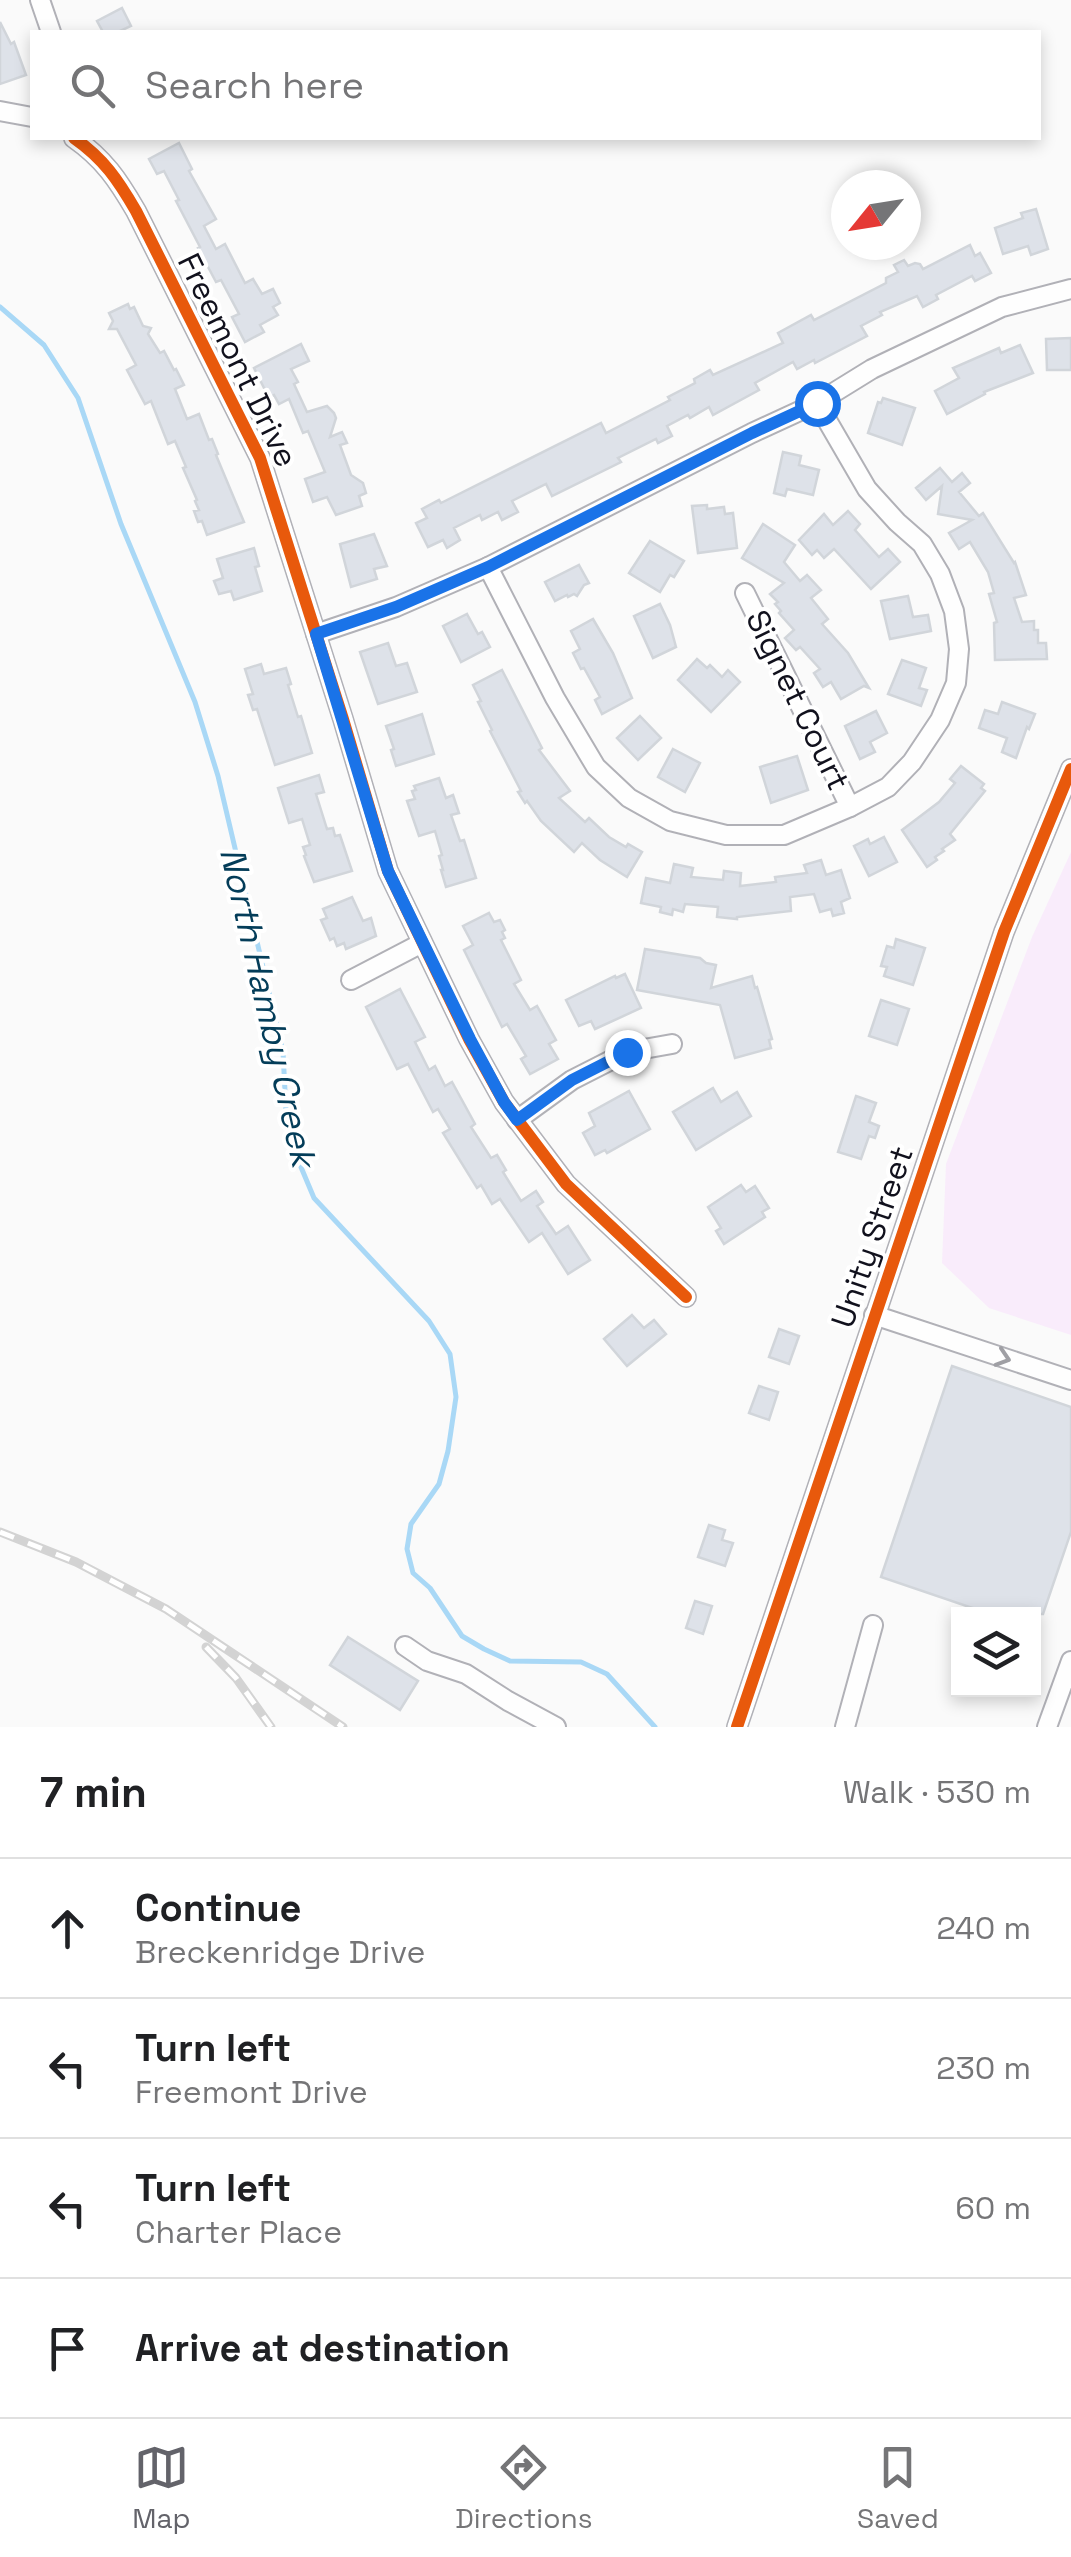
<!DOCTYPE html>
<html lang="en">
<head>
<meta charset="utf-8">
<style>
	body { margin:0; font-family:"Space Grotesk",sans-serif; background:#f6f6f6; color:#202124 }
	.controls { position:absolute; right:30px; bottom:30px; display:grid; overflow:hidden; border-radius:0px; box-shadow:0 5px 15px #0003 }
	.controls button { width:90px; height:90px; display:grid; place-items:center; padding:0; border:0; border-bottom:2px solid #e0e0e0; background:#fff; color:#202124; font:50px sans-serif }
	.compass { position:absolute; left:831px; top:170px; width:90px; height:90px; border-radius:50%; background:#fff; box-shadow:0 5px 15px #0003; rotate:240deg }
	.stop { position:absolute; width:30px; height:30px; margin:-22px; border:8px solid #1a73e8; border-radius:50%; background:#fff }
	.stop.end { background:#1a73e8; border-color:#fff; box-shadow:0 2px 10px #0008 }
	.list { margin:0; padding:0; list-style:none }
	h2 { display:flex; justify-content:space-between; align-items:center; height:130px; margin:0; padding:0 40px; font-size:42px }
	h2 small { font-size:32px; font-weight:400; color:#757577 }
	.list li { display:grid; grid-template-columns:65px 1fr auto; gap:30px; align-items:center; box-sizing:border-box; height:140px; padding:0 40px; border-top:2px solid #e0e0e0 }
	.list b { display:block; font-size:38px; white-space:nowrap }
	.list p { margin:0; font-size:32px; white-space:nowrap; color:#757577 }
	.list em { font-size:32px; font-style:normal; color:#757577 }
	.icon { flex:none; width:55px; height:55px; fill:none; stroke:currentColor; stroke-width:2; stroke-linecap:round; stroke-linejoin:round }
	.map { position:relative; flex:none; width:1071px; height:1727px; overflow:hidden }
	.search { position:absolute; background:#fff; box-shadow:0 5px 15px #0003; left:30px; right:30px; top:30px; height:110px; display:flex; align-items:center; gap:25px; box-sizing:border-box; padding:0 35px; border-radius:0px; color:#757577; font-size:38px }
	.sheet { height:690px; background:#fff }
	nav { display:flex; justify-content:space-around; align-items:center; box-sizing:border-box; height:140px; border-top:2px solid #e0e0e0; background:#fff; font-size:28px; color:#757577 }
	nav a { display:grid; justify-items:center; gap:5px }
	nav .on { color:#63636a }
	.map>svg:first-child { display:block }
</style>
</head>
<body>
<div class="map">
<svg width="1071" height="1727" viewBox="0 0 1071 1727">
	<rect width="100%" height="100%" fill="#fafafa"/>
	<polygon fill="#f9ecfb" points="1071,852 1071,1335 989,1308 942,1263 946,1164 1032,937"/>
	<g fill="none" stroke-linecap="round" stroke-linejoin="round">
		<polyline stroke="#a9d8f6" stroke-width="5" points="0,307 44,345 78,398 121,524 195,702 218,776 283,1052 286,1111 298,1160 314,1198 429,1321 450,1354 456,1397 448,1451 439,1484 411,1524 407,1549 413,1573 430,1588 462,1636 484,1649 510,1661 581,1662 607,1674 655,1727"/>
	</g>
	<g fill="#dee2e9" stroke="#d1d5da" stroke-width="2.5">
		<polygon points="122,8 131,26 118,32 103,32 97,21"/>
		<polygon points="0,22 11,44 14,42 26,75 0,84"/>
		<polygon points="179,143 192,169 189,171 216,219 204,226 216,249 225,244 245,283 253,279 262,294 273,289 280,303 273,307 278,315 260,325 264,332 245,342 232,317 239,314 221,280 216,282 198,248 200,247 176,201 179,200 164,171 157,174 149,159"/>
		<polygon points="1036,209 1048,249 1031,255 1028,246 1003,254 995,228 1023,218 1021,213"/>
		<polygon points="970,245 975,256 980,253 991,273 975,281 972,276 936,295 938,299 923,307 917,296 880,312 882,315 861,326 867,336 815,363 814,360 797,369 793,362 755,383 759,390 713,415 709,407 690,418 688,415 667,426 672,436 658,443 656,439 618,458 621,462 552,496 546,484 512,501 518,512 502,520 498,512 482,520 480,515 454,528 460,540 447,548 443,540 428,547 416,523 427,518 422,509 439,500 441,503 601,423 606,433 670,400 668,397 695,383 694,379 710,370 713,375 783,343 778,333 811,315 814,320 886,283 886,278 898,272 894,265 904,260 908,266 915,263 920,264 923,269"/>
		<polygon points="128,304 130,309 134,307 143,326 151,328 148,334 160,353 164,351 174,370 176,369 184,385 175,389 187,419 199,414 209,440 212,439 218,454 216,455 244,522 207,535 202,521 198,522 194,511 199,510 195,501 197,500 183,468 186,467 175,441 168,444 151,401 145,404 127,370 136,365 117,329 109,329 113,321 109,313"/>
		<polygon points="1071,338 1071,370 1047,370 1046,339"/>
		<polygon points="301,344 309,361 291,369 298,382 294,384 307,412 327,406 334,413 336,418 330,437 342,432 347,443 340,445 351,475 363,483 366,493 359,496 362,506 336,515 327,497 313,502 305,479 325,472 308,431 303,433 289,399 279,404 274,395 269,398 254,368"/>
		<polygon points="1020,345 1033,373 984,392 985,394 947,414 935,391 959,378 953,368 999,348 1001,353"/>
		<polygon points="883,398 915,408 902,445 868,433 878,402 881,403"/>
		<polygon points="783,452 801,456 799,465 819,470 813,495 787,489 785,496 774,493"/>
		<polygon points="940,468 952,482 962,473 970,483 959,492 979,516 983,513 1014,563 1015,562 1026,595 1014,598 1022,622 1034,621 1034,630 1038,630 1038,643 1046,643 1047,659 995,660 994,623 997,622 989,594 994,593 988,572 970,542 959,549 949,533 972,520 938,514 942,486 926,500 916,488"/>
		<polygon points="707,505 707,509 724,507 725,514 733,513 737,548 698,553 692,506"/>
		<polygon points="848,511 860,524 855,530 879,557 888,549 900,562 871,589 834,549 824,558 817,550 812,555 799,540 824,514 833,525"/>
		<polygon points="763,524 795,545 784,562 800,581 807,575 821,590 811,598 828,619 822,624 848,653 869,688 864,686 841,699 831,682 823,687 814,673 820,669 800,647 796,650 785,638 794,630 779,613 781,611 775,604 778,602 770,594 784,583 742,558"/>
		<polygon points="374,534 387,566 374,569 377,579 351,587 340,544"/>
		<polygon points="650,541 684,561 674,577 670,575 660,592 629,573"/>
		<polygon points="254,548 259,566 255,567 262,591 234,600 231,591 219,594 214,581 223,578 217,559"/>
		<polygon points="579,565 589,583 584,585 577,596 574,594 568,597 567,595 555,601 545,582"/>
		<polygon points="908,596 913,617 928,615 931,631 890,639 881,601"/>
		<polygon points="660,604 670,625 676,647 653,658 634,616"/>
		<polygon points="467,614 478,634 482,632 490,647 461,662 443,626"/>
		<polygon points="593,619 613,653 632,698 602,714 595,700 600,697 584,668 581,669 573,653 580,649 571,631"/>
		<polygon points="388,643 396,666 407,663 417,692 378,704 360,652"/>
		<polygon points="697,659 707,668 710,665 722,677 728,670 740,682 711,712 678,680"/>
		<polygon points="902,660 926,668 919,688 927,690 921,706 888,694"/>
		<polygon points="261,664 264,674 286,668 291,684 288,685 298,717 301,716 312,753 275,765 257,709 253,710 248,695 253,694 245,669"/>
		<polygon points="502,670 542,748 539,750 570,791 559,798 585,822 589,818 609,837 626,847 628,844 642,852 627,877 600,860 582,843 574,852 541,821 527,801 525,803 518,792 521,791 490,731 492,730 478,702 481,701 473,685"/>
		<polygon points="1002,702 1035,714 1029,729 1027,727 1016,758 1002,752 1007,738 979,728 985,710 998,714"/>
		<polygon points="876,711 887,733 870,742 875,752 860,759 845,726"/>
		<polygon points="422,714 434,754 396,766 391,750 394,749 386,726"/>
		<polygon points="640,716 661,738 638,760 617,738"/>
		<polygon points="673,749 700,763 685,792 658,777"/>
		<polygon points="797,756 808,790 771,803 760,767"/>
		<polygon points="961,766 984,784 981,788 985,791 950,834 955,840 942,849 944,851 935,857 937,860 927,867 902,830 939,802 955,783 950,779"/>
		<polygon points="319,775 324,792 316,794 327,829 333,828 335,836 340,835 352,871 314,882 304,856 306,855 303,847 310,845 302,819 289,823 278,788"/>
		<polygon points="439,778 446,798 453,795 459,813 451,815 460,841 464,840 476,878 446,887 441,870 443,870 439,856 442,855 435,831 419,836 407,801 415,799 412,791 416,790 414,786"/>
		<polygon points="884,837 897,862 869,876 854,846 868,839 870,844"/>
		<polygon points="821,860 826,875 841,870 850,898 841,902 844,913 833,916 831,909 820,912 814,894 790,897 791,911 737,917 737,919 717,917 718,907 685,904 683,912 673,909 672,915 660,912 661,907 641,903 646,878 670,883 674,864 693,868 691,877 723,880 724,871 741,873 740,886 776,882 775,877 807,873 804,865"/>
		<polygon points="352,897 363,921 371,918 376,936 346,949 344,943 337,946 334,938 330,940 321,920 327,918 323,909"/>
		<polygon points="489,913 494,922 500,920 505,930 502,932 505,938 501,940 521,980 514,984 530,1010 537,1006 556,1040 549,1044 558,1059 530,1074 521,1059 526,1056 507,1024 502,1027 464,950 473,945 463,926"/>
		<polygon points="896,939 925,948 913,985 884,976 887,967 881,966 887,946 894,948"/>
		<polygon points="645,949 700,958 706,963 716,965 711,988 752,976 755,988 757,987 772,1039 769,1040 771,1048 735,1058 720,1005 637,990"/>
		<polygon points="625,974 641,1008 595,1029 591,1021 579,1026 566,1000 615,976 616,978"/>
		<polygon points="400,989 425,1037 415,1042 429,1070 435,1066 445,1086 452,1082 475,1124 471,1127 491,1158 497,1155 506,1170 503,1172 521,1201 536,1191 543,1202 537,1206 556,1234 568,1226 590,1260 568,1274 542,1233 529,1242 500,1199 492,1204 481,1185 477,1188 443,1133 450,1129 438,1109 433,1112 408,1064 397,1069 366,1007"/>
		<polygon points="881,1000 909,1009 897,1045 869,1036"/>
		<polygon points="713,1088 721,1102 737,1092 751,1116 696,1150 673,1112"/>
		<polygon points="629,1091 650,1129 607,1153 605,1150 595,1155 583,1133 595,1126 589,1113"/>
		<polygon points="856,1096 876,1103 869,1122 879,1126 875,1138 869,1136 861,1159 838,1152"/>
		<polygon points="741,1185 746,1192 755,1186 769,1208 762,1212 765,1217 724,1244 716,1231 721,1228 708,1207"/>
		<polygon points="632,1315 644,1328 654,1320 666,1334 627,1366 604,1339"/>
		<polygon points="779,1329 799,1336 789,1364 769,1357"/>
		<polygon points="952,1366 1071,1407 1071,1532 1043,1614 990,1614 881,1577"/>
		<polygon points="759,1386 778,1392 769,1420 749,1413"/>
		<polygon points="709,1525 725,1530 722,1540 733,1543 725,1566 698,1557"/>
		<polygon points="695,1601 712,1606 703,1634 686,1628"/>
		<polygon points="348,1637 418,1681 400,1710 330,1665"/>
	</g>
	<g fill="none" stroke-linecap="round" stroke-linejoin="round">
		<defs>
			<g id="minor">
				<polyline points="40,0 51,32"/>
				<polyline points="0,111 32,117"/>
				<path d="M74 138C104 159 118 180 136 211L260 458 343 719 388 871 469 1039 504 1102 566 1184 686 1297"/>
				<polyline points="488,567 555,698 596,767 629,798 670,821 726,835 784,835 850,807 888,787 912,762 940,720 956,683 959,649 954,611 940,574 922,544 897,522 867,489 817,403"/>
				<polyline points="745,593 850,807"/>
				<polyline points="316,634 396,607 488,567 752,433 817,403 872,369 1002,307 1071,289"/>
				<polyline points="351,980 422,943"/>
				<polyline points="517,1120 572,1080 627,1052 672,1044"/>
				<polyline points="874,1315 1071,1380"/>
				<polyline points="405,1646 427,1661 466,1674 508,1701 556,1727"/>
				<polyline points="737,1727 1004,932 1071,769"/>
				<polyline points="845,1727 873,1625"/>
				<polyline points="1047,1727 1071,1661"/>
			</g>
		</defs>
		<use href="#minor" stroke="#b1b1b7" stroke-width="22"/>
		<use href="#minor" stroke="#fefefe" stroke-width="18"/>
		<defs>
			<g id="rail">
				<polyline points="0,1532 76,1562 166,1609 343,1727"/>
				<polyline points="206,1647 236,1678 271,1727"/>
			</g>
		</defs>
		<use href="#rail" stroke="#d3d3d3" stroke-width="9"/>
		<use href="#rail" stroke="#fff" stroke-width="5" stroke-dasharray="15" stroke-linecap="butt"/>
		<defs>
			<g id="cycleway">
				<path d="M74 138C104 159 118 180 136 211L260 458 343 719 388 871 469 1039 504 1102 566 1184 686 1297"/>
				<polyline points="737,1727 1004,932 1071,769"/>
			</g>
		</defs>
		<use href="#cycleway" stroke="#fff" stroke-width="19"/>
		<use href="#cycleway" stroke="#e8590c" stroke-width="12"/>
	</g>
	<defs><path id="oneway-chevron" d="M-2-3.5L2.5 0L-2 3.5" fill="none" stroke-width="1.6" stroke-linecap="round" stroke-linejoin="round" transform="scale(2.5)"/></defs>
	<use stroke="#9f9fa4" href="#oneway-chevron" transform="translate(1003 1358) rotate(18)"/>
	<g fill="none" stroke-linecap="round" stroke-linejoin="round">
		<polyline stroke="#1a73e8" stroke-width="12" points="627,1052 572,1080 517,1120 504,1102 470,1039 388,871 316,634 396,607 488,567 752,433 817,403"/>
	</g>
	<g text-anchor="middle" stroke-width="8" stroke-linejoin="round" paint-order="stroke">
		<g font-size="32" fill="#11111d" stroke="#fff">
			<text transform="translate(238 360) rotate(64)" y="11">Freemont Drive</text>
			<text transform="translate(798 700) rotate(64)" y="11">Signet Court</text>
			<text transform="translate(872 1237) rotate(-71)" y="11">Unity Street</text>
		</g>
		<g font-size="35" font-style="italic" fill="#043d59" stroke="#fff">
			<text transform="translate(268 1007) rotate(77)" y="12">North Hamby Creek</text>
		</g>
	</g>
</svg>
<div class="controls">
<button><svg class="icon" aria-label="layers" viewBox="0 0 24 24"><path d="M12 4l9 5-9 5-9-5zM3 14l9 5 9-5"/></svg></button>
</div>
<svg class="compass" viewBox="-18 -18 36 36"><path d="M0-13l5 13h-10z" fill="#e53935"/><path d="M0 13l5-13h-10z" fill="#757577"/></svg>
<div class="stop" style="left:817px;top:403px"></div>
<div class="stop end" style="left:627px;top:1052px"></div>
<div class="search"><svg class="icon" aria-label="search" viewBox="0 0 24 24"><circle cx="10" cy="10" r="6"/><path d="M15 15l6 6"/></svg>Search here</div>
</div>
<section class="sheet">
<h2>7 min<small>Walk · 530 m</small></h2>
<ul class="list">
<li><svg class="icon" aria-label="ahead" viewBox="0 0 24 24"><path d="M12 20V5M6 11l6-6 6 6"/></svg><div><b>Continue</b><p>Breckenridge Drive</p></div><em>240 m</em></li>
<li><svg class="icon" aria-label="left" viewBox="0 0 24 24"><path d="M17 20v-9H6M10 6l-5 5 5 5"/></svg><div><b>Turn left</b><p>Freemont Drive</p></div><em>230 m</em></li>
<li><svg class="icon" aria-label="left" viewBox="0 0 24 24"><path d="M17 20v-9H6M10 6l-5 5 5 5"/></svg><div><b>Turn left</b><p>Charter Place</p></div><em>60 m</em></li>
<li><svg class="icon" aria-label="arrive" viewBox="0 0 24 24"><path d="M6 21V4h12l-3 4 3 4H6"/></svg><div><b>Arrive at destination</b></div></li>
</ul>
</section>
<nav>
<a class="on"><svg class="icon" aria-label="map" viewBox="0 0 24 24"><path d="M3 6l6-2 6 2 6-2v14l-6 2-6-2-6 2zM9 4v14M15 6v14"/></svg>Map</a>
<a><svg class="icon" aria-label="directions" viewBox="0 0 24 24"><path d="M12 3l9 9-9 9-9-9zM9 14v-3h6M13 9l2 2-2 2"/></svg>Directions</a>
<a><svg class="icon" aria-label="saved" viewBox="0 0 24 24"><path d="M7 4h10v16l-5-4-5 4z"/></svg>Saved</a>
</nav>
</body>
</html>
